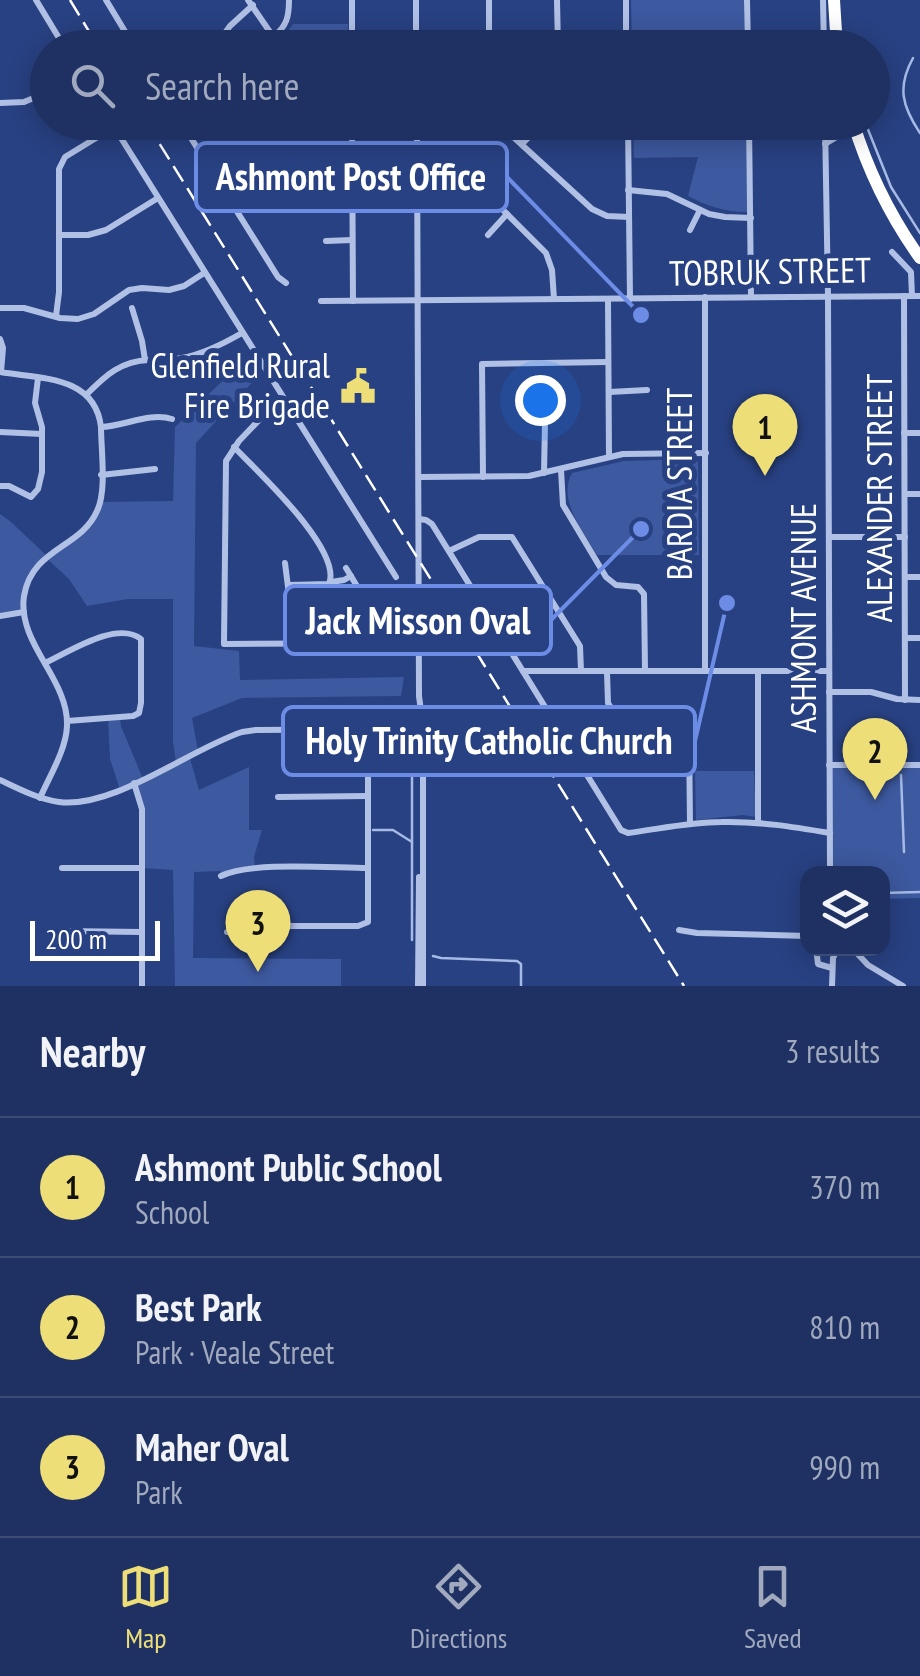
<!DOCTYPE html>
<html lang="en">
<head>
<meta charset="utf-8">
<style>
	body { margin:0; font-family:"PT Sans Narrow",sans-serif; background:#263968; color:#f1f3f6 }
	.controls { position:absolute; right:30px; bottom:30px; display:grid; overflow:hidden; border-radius:20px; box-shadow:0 5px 25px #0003 }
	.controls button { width:90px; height:90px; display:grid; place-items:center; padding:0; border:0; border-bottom:2px solid #3c4c77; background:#1e3162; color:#f1f3f6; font:50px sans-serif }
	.scale { position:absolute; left:30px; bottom:25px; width:130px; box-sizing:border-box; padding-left:10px; border:5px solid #fff; border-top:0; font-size:28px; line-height:35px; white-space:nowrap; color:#fff; -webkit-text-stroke:8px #284182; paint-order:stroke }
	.you { position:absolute; left:540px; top:400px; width:35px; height:35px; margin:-25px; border:8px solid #fff; border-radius:50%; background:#1a73e8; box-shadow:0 0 0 15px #1a73e833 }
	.badge { display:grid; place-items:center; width:65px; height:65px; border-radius:50%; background:#eede77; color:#111; font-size:32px; font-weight:700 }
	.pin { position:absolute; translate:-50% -82px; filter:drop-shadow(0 2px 5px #0008) }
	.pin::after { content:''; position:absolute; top:52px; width:35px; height:30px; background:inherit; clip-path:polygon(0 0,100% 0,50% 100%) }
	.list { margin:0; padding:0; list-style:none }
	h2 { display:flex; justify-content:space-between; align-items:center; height:130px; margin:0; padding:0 40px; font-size:42px }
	h2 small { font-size:32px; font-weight:400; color:#a1a9be }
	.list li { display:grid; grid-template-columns:65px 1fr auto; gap:30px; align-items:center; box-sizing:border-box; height:140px; padding:0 40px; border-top:2px solid #3c4c77 }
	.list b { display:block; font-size:38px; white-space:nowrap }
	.list p { margin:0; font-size:32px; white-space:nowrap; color:#a1a9be }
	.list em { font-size:32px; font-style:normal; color:#a1a9be }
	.icon { flex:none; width:55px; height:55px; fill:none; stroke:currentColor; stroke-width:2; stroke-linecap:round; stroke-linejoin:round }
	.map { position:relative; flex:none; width:920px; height:986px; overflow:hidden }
	.search { position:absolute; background:#1e3162; box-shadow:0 5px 25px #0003; left:30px; right:30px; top:30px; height:110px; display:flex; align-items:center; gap:25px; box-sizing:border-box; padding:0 35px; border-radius:55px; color:#a1a9be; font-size:38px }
	.sheet { height:550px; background:#1e3162 }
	nav { display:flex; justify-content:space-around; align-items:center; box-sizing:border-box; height:140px; border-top:2px solid #3c4c77; background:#1e3162; font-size:28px; color:#a1a9be }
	nav a { display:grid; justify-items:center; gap:5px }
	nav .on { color:#eede77 }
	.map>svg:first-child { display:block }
</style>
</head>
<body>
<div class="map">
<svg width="920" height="986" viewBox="0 0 920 986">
	<rect width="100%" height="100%" fill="#284182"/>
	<g fill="#3d599f">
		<polygon points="631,0 744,0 745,47 632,47"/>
		<polygon points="293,24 348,24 348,47 287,47 282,40"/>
		<path d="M633 123H746L747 212C725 212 707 206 688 196L698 157 634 158Z"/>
		<polygon points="248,356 260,374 196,443 194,646 239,651 240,680 404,677 401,696 242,698 192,718 198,751 189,755 199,790 249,767 249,830 262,830 254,857 255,869 221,876 220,871 194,872 193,958 341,959 341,986 175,986 173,870 142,868 142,809 133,783 120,790 110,759 108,719 120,717 121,726 143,779 176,762 173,742 173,599 128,599 87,606 69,579 45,557 34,569 23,611 0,615 0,514 10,521 47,556 80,532 101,502 173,501 175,427"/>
		<path d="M695 459 698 462 699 555H597C583 531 557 500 572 473L624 461Z"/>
		<polygon points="830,766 920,766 920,898 883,899 882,874 832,873"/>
		<polygon points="695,771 754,771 756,817 743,815 696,820"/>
	</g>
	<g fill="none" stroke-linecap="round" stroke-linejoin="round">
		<g stroke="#a6bae6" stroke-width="2.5">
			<path d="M913 58C897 87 902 106 920 133"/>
			<polyline points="865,122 891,187 920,233"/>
			<polyline points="901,775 904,852"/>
			<polyline points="373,830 393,830 412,842"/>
			<polyline points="882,893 920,892"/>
			<polyline points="412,940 412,774"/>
			<polyline points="433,956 441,958 517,961 521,964 521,986"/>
		</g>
		<g stroke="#b1c1e6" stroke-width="6">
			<polyline points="36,0 65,48"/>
			<polyline points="106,0 135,48"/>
			<polyline points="248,0 281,48"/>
			<polyline points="352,0 352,48"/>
			<polyline points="416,0 416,48"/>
			<polyline points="489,0 489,48"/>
			<polyline points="557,0 558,48"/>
			<polyline points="626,0 626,48"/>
			<polyline points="747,0 748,48"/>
			<polyline points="823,0 824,48"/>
			<path d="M274 36C287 26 289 16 289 0"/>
			<polyline points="214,48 230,26 253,5"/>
			<polyline points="0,103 24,102 48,92"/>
			<polyline points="111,122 396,577"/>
			<polyline points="181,122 278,277 286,283"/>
			<polyline points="250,122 254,129"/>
			<polyline points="352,122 353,301"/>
			<polyline points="417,122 419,696 423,726"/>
			<polyline points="497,122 592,209 607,216 629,217"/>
			<polyline points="628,122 630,299"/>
			<polyline points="749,122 751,296"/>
			<polyline points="825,122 828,295 830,874"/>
			<polyline points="522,144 536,130 548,122"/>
			<polyline points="825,144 853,127"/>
			<polyline points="628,190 667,194 709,214 725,217 751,218"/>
			<polyline points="418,193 472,193 498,205 546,253 552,270 554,299"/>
			<path d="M237 211C278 186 305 183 352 183"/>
			<polyline points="690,230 700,210"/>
			<polyline points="59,235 88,235 106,230 158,198"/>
			<polyline points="488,235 507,214"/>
			<polyline points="326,241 352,240"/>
			<polyline points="892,252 911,272 912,296"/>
			<polyline points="904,296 905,700"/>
			<polyline points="705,297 705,670"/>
			<polyline points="608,299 609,457"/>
			<polyline points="321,301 920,296"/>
			<polyline points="0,308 24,308 60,318 78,319 94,314 129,290 142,288 169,290 184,286 204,273"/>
			<polyline points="132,308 142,341 145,360"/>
			<polyline points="56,316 59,292 59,169 65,157 114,127"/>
			<polyline points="0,339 3,348 1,372"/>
			<path d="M0 372C40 379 95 375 101 427 101 450 107 491 97 511 81 548 32 548 24 596 17 644 69 679 67 726 66 750 50 775 40 798"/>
			<polyline points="609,392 647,390"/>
			<path d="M87 394C106 375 121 361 149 360 160 360 171 360 182 358 203 354 223 344 242 333"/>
			<polyline points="281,397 239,441 226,461 224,644 418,643"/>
			<path d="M101 427C125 426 150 412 172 419"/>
			<polyline points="0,432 42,434"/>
			<polyline points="904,433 920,433"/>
			<path d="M234 447C257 471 343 550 329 584L288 585"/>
			<polyline points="561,470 563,505 606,577 616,585 638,587 644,594 645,671"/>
			<polyline points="544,473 545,422"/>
			<polyline points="101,475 155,469"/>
			<polyline points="419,477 529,476 623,454 706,453"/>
			<polyline points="483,477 482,364 608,362"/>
			<polyline points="0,486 9,486 31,497 38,489 42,472 42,427 35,403 38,378"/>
			<polyline points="905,494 920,494"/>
			<path d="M419 519 426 520 432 524 621 830 628 833C659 829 690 822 721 822 758 821 794 827 830 833"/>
			<polyline points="829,537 905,537"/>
			<polyline points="449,551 479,537 512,537 580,646 581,671"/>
			<polyline points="285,563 289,595 288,644"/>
			<polyline points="346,568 366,601 366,610"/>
			<polyline points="905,577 920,577"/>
			<polyline points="331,582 344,580 351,576"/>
			<polyline points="329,584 329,609"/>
			<polyline points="0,616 24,612"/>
			<polyline points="905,638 920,638"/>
			<path d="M45 663C69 652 117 620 141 639V703L139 713 133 716 67 721"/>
			<polyline points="523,671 829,671"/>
			<polyline points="758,671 758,823"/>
			<polyline points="607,672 608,703 647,766 690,766"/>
			<polyline points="829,692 871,692 897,699 920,700"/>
			<circle cx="417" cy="728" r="7"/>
			<polyline points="689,734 690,824"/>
			<polyline points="829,765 920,765"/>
			<path d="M0 780C19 789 38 799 59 802 114 809 188 750 242 732L256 730 398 729 412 732"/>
			<polyline points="134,783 142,809 142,986"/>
			<polyline points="278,797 368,796"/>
			<polyline points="62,868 142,868"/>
			<path d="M221 876C252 861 331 868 368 868"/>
			<polyline points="679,930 697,933 808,936"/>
			<polyline points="62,931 142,932"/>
			<polyline points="227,932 261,926 358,926 368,922 368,729"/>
			<polyline points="816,948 818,964 832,968"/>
			<polyline points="852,948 868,965 903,986"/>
			<polyline points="418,986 419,877"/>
			<polyline points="423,986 423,730"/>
			<polyline points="832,986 833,958 838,948"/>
		</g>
		<g stroke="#fff" stroke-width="12">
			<polyline points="834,0 837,48"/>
			<path d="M853 122C868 171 890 216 920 258"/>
		</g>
		<g stroke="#fff" stroke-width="2.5" stroke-dasharray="18 8" stroke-linecap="butt">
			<polyline points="70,0 99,48"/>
			<polyline points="146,122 684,986"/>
		</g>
	</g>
	<defs>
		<symbol id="civic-bare" viewBox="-9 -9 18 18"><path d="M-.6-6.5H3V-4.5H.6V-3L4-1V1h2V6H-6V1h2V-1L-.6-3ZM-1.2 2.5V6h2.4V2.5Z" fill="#eede77" stroke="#284182" stroke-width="2.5" paint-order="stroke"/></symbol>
	</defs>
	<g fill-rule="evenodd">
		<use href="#civic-bare" x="333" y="361" width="50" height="50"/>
	</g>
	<g text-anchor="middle" stroke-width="10" stroke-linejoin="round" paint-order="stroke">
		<g font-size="35" fill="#fff" stroke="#284182">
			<text transform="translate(770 272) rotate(-1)" y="12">TOBRUK STREET</text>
			<text transform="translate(680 484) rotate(-90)" y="12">BARDIA STREET</text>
			<text transform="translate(880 498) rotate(-90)" y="12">ALEXANDER STREET</text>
			<text transform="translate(804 618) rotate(-90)" y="12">ASHMONT AVENUE</text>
		</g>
		<g font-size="35" fill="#fff" stroke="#284182" text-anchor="end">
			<text x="330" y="378">Glenfield Rural<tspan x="330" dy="40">Fire Brigade</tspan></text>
		</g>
	</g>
	<path fill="none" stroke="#6c8ce6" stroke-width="4" d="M641 315L507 177M641 529L551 620M727 603L695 741"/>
	<g fill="#6c8ce6" stroke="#284182" stroke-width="4">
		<circle cx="641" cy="315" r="10"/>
		<circle cx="641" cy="529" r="10"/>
		<circle cx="727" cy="603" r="10"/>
	</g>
	<g fill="#284182" stroke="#6c8ce6" stroke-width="4">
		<rect x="196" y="143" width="311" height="68" rx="10"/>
		<rect x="285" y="586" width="266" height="68" rx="10"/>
		<rect x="283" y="707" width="412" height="68" rx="10"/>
	</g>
	<g font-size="38" text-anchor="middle" font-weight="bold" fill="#fff">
		<text x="351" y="190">Ashmont Post Office</text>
		<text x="418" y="634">Jack Misson Oval</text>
		<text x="489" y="754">Holy Trinity Catholic Church</text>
	</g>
</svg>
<div class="controls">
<button><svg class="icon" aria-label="layers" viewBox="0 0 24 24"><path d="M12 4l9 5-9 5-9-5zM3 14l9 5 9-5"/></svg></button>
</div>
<div class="scale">200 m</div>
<div class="you"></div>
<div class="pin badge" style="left:765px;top:476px">1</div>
<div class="pin badge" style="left:875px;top:800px">2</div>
<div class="pin badge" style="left:258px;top:972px">3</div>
<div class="search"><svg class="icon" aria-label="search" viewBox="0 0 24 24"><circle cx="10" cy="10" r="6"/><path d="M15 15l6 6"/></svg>Search here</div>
</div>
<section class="sheet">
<h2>Nearby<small>3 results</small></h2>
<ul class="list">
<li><span class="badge">1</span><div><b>Ashmont Public School</b><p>School</p></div><em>370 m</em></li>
<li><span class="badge">2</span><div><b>Best Park</b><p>Park · Veale Street</p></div><em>810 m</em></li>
<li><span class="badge">3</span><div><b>Maher Oval</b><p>Park</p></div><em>990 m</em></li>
</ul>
</section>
<nav>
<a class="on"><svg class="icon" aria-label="map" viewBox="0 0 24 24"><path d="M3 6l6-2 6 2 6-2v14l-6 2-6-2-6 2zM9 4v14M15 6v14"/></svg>Map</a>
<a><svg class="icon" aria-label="directions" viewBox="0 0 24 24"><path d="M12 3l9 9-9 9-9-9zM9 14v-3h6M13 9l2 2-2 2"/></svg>Directions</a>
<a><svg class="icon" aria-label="saved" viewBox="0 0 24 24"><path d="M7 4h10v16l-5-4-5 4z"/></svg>Saved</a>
</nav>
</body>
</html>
